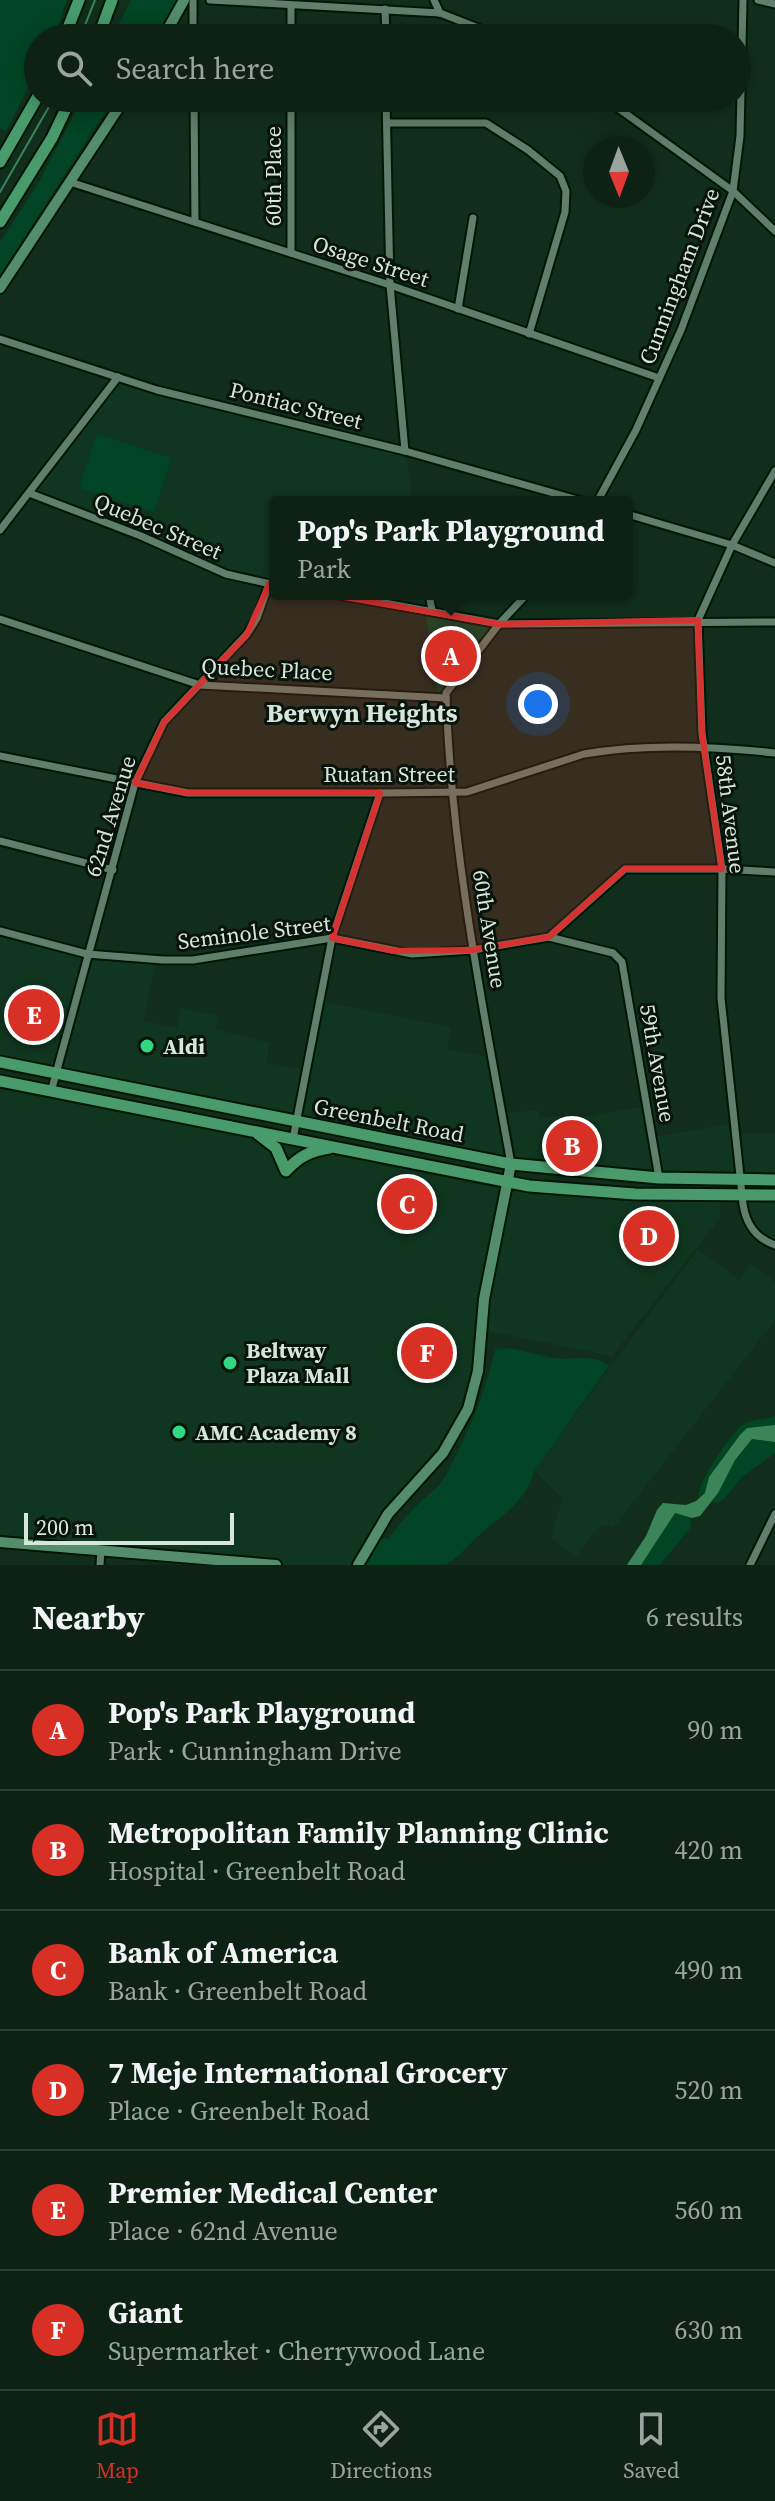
<!DOCTYPE html>
<html lang="en">
<head>
<meta charset="utf-8">
<style>
	body { margin:0; font-family:"Source Serif 4",serif; background:#162a1e; color:#f1f3f6 }
	.compass { position:absolute; left:583px; top:136px; width:72px; height:72px; border-radius:50%; background:#0d2215; box-shadow:0 4px 20px #0003; rotate:179deg }
	.scale { position:absolute; left:24px; bottom:20px; width:210px; box-sizing:border-box; padding-left:8px; border:4px solid #d5e6da; border-top:0; font-size:22px; line-height:28px; white-space:nowrap; color:#d5e6da; -webkit-text-stroke:6px #07130b; paint-order:stroke }
	.you { position:absolute; left:538px; top:704px; width:28px; height:28px; margin:-20px; border:6px solid #fff; border-radius:50%; background:#1a73e8; box-shadow:0 0 0 12px #1a73e833 }
	.badge { display:grid; place-items:center; width:52px; height:52px; border-radius:50%; background:#d93025; color:#fff; font-size:26px; font-weight:700 }
	.pin { position:absolute; translate:-50% -50%; border:4px solid #fff; box-shadow:0 2px 8px #0006 }
	.popup { position:absolute; left:269px; top:496px; width:364px; height:104px; box-sizing:border-box; display:grid; place-content:center; border-radius:8px; background:#0d2215; filter:drop-shadow(0 2px 6px #0005); font-size:26px; white-space:nowrap; color:#9aa4a0 }
	.popup b { font-size:30px; color:#f1f3f6 }
	.popup::after { content:''; position:absolute; left:50%; top:100%; margin-left:-16px; border:16px solid transparent; border-top-color:#0d2215 }
	.list { margin:0; padding:0; list-style:none }
	h2 { display:flex; justify-content:space-between; align-items:center; height:104px; margin:0; padding:0 32px; font-size:34px }
	h2 small { font-size:26px; font-weight:400; color:#9aa4a0 }
	.list li { display:grid; grid-template-columns:52px 1fr auto; gap:24px; align-items:center; box-sizing:border-box; height:120px; padding:0 32px; border-top:2px solid #2d3f34 }
	.list b { display:block; font-size:30px; white-space:nowrap }
	.list p { margin:0; font-size:26px; white-space:nowrap; color:#9aa4a0 }
	.list em { font-size:26px; font-style:normal; color:#9aa4a0 }
	.icon { flex:none; width:44px; height:44px; fill:none; stroke:currentColor; stroke-width:2; stroke-linecap:round; stroke-linejoin:round }
	.map { position:relative; flex:none; width:775px; height:1565px; overflow:hidden }
	.search { position:absolute; background:#0d2215; box-shadow:0 4px 20px #0003; left:24px; right:24px; top:24px; height:88px; display:flex; align-items:center; gap:20px; box-sizing:border-box; padding:0 28px; border-radius:44px; color:#9aa4a0; font-size:30px }
	.sheet { height:824px; background:#0d2215 }
	nav { display:flex; justify-content:space-around; align-items:center; box-sizing:border-box; height:112px; border-top:2px solid #2d3f34; background:#0d2215; font-size:22px; color:#9aa4a0 }
	nav a { display:grid; justify-items:center; gap:4px }
	nav .on { color:#d93025 }
	.map>svg:first-child { display:block }
</style>
</head>
<body>
<div class="map">
<svg width="775" height="1565" viewBox="0 0 775 1565">
	<rect width="100%" height="100%" fill="#112e1c"/>
	<g fill="#103620">
		<polygon points="118,377 405,451 413,502 275,502 275,585 242,579 29,493"/>
		<polygon points="335,594 429,594 432,610"/>
		<polygon points="0,931 87,954 156,959 143,1021 177,1028 181,1008 218,1016 215,1029 269,1043 267,1063 306,1070 320,1001 451,1027 447,1049 492,1058 502,1114 538,1110 540,1118 561,1116 563,1126 585,1122 585,1117 648,1106 653,1137 734,1123 736,1134 775,1134 775,1180 582,1173 0,1062"/>
		<polygon points="0,1081 507,1182 721,1196 720,1218 612,1356 482,1330 478,1371 460,1425 388,1514 358,1565 276,1565 0,1542"/>
		<polygon points="775,1195 775,1245 750,1228 742,1196"/>
		<polygon points="698,1249 739,1280 752,1264 775,1282 775,1320 613,1528 601,1524 576,1556 551,1538 562,1499 534,1470"/>
	</g>
	<g fill="#014524">
		<polygon points="0,0 67,0 53,38 38,38 38,69 6,131 0,128"/>
		<polygon points="131,0 177,0 155,38 112,38"/>
		<polygon points="83,98 114,98 0,275 0,242 36,187"/>
		<polygon points="97,434 171,458 154,512 79,488"/>
		<polygon points="425,609 499,624 446,693 438,697"/>
		<path d="M509 1348C524 1351 538 1355 553 1358 571 1361 594 1353 609 1366L534 1471C526 1504 497 1518 474 1540 466 1548 457 1559 446 1564 435 1565 374 1565 358 1565L371 1540 389 1538C402 1519 418 1504 435 1489 444 1481 450 1467 455 1457 473 1422 486 1388 495 1350Z"/>
		<path d="M775 1416V1453L742 1477 724 1499 717 1503 699 1497C696 1484 734 1429 744 1424 753 1419 766 1420 775 1416Z"/>
		<polygon points="666,1510 689,1515 691,1527 660,1565 634,1565"/>
	</g>
	<polygon fill="#3b8559" points="775,1425 775,1442 752,1439 735,1460 718,1493 700,1516 692,1518 675,1513 641,1565 627,1565 646,1536 657,1510 663,1503 686,1505 696,1501 705,1493 709,1477 740,1435 747,1428"/>
	<g fill="none" stroke-linecap="round" stroke-linejoin="round">
		<g stroke="#3b8559" stroke-width="2">
			<polyline points="80,38 95,0"/>
			<polyline points="0,192 54,98"/>
		</g>
		<defs>
			<g id="street">
				<polyline points="193,0 193,38"/>
				<polyline points="210,0 440,13 504,38"/>
				<polyline points="434,0 440,13"/>
				<polyline points="758,0 775,4"/>
				<polyline points="385,9 386,38"/>
				<polyline points="291,38 291,6"/>
				<polyline points="194,98 195,222"/>
				<polyline points="386,98 390,285 405,451"/>
				<polyline points="604,98 733,191 775,231"/>
				<polyline points="387,123 486,123 528,150 560,176 566,191 565,212 529,334"/>
				<polyline points="70,182 390,285 659,378"/>
				<polyline points="291,253 291,98"/>
				<polyline points="458,309 473,218"/>
				<polyline points="0,339 157,390 405,451 585,502"/>
				<path d="M775 471 732 545 698 620 702 733 722 869 721 998 743 1204C746 1224 755 1238 775 1245"/>
				<polyline points="29,493 141,536 226,574 275,585"/>
				<polyline points="597,502 636,430 681,330 733,191 740,136 743,0"/>
				<polyline points="627,514 732,545 775,563"/>
				<polyline points="0,530 118,377"/>
				<polyline points="335,594 499,624 775,622"/>
				<polyline points="429,594 432,610"/>
				<polyline points="0,619 200,685 446,698"/>
				<path d="M0 756 188 793H380L467 792 584 754C646 743 712 746 775 753"/>
				<polyline points="0,841 113,870"/>
				<polyline points="0,931 87,954 163,960 193,960 332,938 412,954 473,950 549,937 625,869 722,869 775,872"/>
				<polyline points="549,937 613,953 622,962 659,1178"/>
				<polyline points="51,1092 135,783 164,722 247,634 257,618 269,584"/>
				<polyline points="293,1139 332,938 380,793"/>
				<path d="M511 1164C483 1008 451 851 446 693L499 624 527 594"/>
				<polyline points="100,1565 101,1550"/>
				<polyline points="750,1565 775,1514"/>
			</g>
			<g id="secondary">
				<polyline points="163,38 184,0"/>
				<polyline points="0,288 125,98"/>
				<polyline points="0,1542 276,1565"/>
				<polyline points="358,1565 388,1514 443,1453 468,1409 478,1371 484,1299 511,1164"/>
			</g>
			<g id="primary">
				<polyline points="64,38 79,0"/>
				<polyline points="98,38 112,0"/>
				<polyline points="0,162 38,96"/>
				<polyline points="0,222 52,138 71,98"/>
				<polyline points="0,1062 511,1164 659,1178 775,1180"/>
				<polyline points="0,1081 529,1186 635,1194 775,1195"/>
				<path d="M258 1134 276 1148 286 1171C299 1156 311 1151 329 1148"/>
			</g>
		</defs>
		<use href="#street" stroke="#001606" stroke-width="11"/>
		<use href="#secondary" stroke="#001606" stroke-width="14"/>
		<use href="#primary" stroke="#001606" stroke-width="15"/>
		<use href="#street" stroke="#5f7f6a" stroke-width="7"/>
		<use href="#secondary" stroke="#548d6b" stroke-width="10"/>
		<use href="#primary" stroke="#499b6c" stroke-width="11"/>
	</g>
	<path fill="#d63231" fill-opacity="0.2" stroke="#d63231" stroke-width="6" stroke-linejoin="round" d="M269 584 499 624 698 620 702 733 722 869H625L549 937 473 950 394 951 332 938 380 793H188L135 783 164 722 247 634Z"/>
	<g fill="#31d882" stroke="#07130b" stroke-width="3">
		<circle cx="147" cy="1046" r="8"/>
		<circle cx="230" cy="1363" r="8"/>
		<circle cx="179" cy="1432" r="8"/>
	</g>
	<g text-anchor="middle" stroke-width="6" stroke-linejoin="round" paint-order="stroke">
		<g font-size="22" fill="#d5e6da" stroke="#07130b">
			<text transform="translate(273 176) rotate(-90)" y="8">60th Place</text>
			<text transform="translate(371 261) rotate(18)" y="8">Osage Street</text>
			<text transform="translate(679 276) rotate(-69)" y="8">Cunningham Drive</text>
			<text transform="translate(296 405) rotate(14)" y="8">Pontiac Street</text>
			<text transform="translate(158 526) rotate(23)" y="8">Quebec Street</text>
			<text transform="translate(267 669) rotate(3)" y="8">Quebec Place</text>
			<text x="389" y="782">Ruatan Street</text>
			<text transform="translate(731 814) rotate(83)" y="8">58th Avenue</text>
			<text transform="translate(110 816) rotate(-73)" y="8">62nd Avenue</text>
			<text transform="translate(490 929) rotate(81)" y="8">60th Avenue</text>
			<text transform="translate(254 932) rotate(-7)" y="8">Seminole Street</text>
			<text transform="translate(658 1063) rotate(80)" y="8">59th Avenue</text>
			<text transform="translate(389 1120) rotate(11)" y="8">Greenbelt Road</text>
		</g>
		<g font-size="22" font-weight="bold" fill="#d5e6da" stroke="#07130b" text-anchor="start">
			<text x="163" y="1054">Aldi</text>
			<text x="246" y="1358">Beltway<tspan x="246" dy="25">Plaza Mall</tspan></text>
			<text x="195" y="1440">AMC Academy 8</text>
		</g>
		<g font-size="26" font-weight="bold" fill="#d5e6da" stroke="#07130b">
			<text x="362" y="722">Berwyn Heights</text>
		</g>
	</g>
</svg>
<svg class="compass" viewBox="-18 -18 36 36"><path d="M0-13l5 13h-10z" fill="#e53935"/><path d="M0 13l5-13h-10z" fill="#9aa4a0"/></svg>
<div class="scale">200 m</div>
<div class="you"></div>
<div class="pin badge" style="left:451px;top:656px">A</div>
<div class="popup"><b>Pop's Park Playground</b>Park</div>
<div class="pin badge" style="left:572px;top:1146px">B</div>
<div class="pin badge" style="left:407px;top:1204px">C</div>
<div class="pin badge" style="left:649px;top:1236px">D</div>
<div class="pin badge" style="left:34px;top:1015px">E</div>
<div class="pin badge" style="left:427px;top:1353px">F</div>
<div class="search"><svg class="icon" aria-label="search" viewBox="0 0 24 24"><circle cx="10" cy="10" r="6"/><path d="M15 15l6 6"/></svg>Search here</div>
</div>
<section class="sheet">
<h2>Nearby<small>6 results</small></h2>
<ul class="list">
<li><span class="badge">A</span><div><b>Pop's Park Playground</b><p>Park · Cunningham Drive</p></div><em>90 m</em></li>
<li><span class="badge">B</span><div><b>Metropolitan Family Planning Clinic</b><p>Hospital · Greenbelt Road</p></div><em>420 m</em></li>
<li><span class="badge">C</span><div><b>Bank of America</b><p>Bank · Greenbelt Road</p></div><em>490 m</em></li>
<li><span class="badge">D</span><div><b>7 Meje International Grocery</b><p>Place · Greenbelt Road</p></div><em>520 m</em></li>
<li><span class="badge">E</span><div><b>Premier Medical Center</b><p>Place · 62nd Avenue</p></div><em>560 m</em></li>
<li><span class="badge">F</span><div><b>Giant</b><p>Supermarket · Cherrywood Lane</p></div><em>630 m</em></li>
</ul>
</section>
<nav>
<a class="on"><svg class="icon" aria-label="map" viewBox="0 0 24 24"><path d="M3 6l6-2 6 2 6-2v14l-6 2-6-2-6 2zM9 4v14M15 6v14"/></svg>Map</a>
<a><svg class="icon" aria-label="directions" viewBox="0 0 24 24"><path d="M12 3l9 9-9 9-9-9zM9 14v-3h6M13 9l2 2-2 2"/></svg>Directions</a>
<a><svg class="icon" aria-label="saved" viewBox="0 0 24 24"><path d="M7 4h10v16l-5-4-5 4z"/></svg>Saved</a>
</nav>
</body>
</html>
